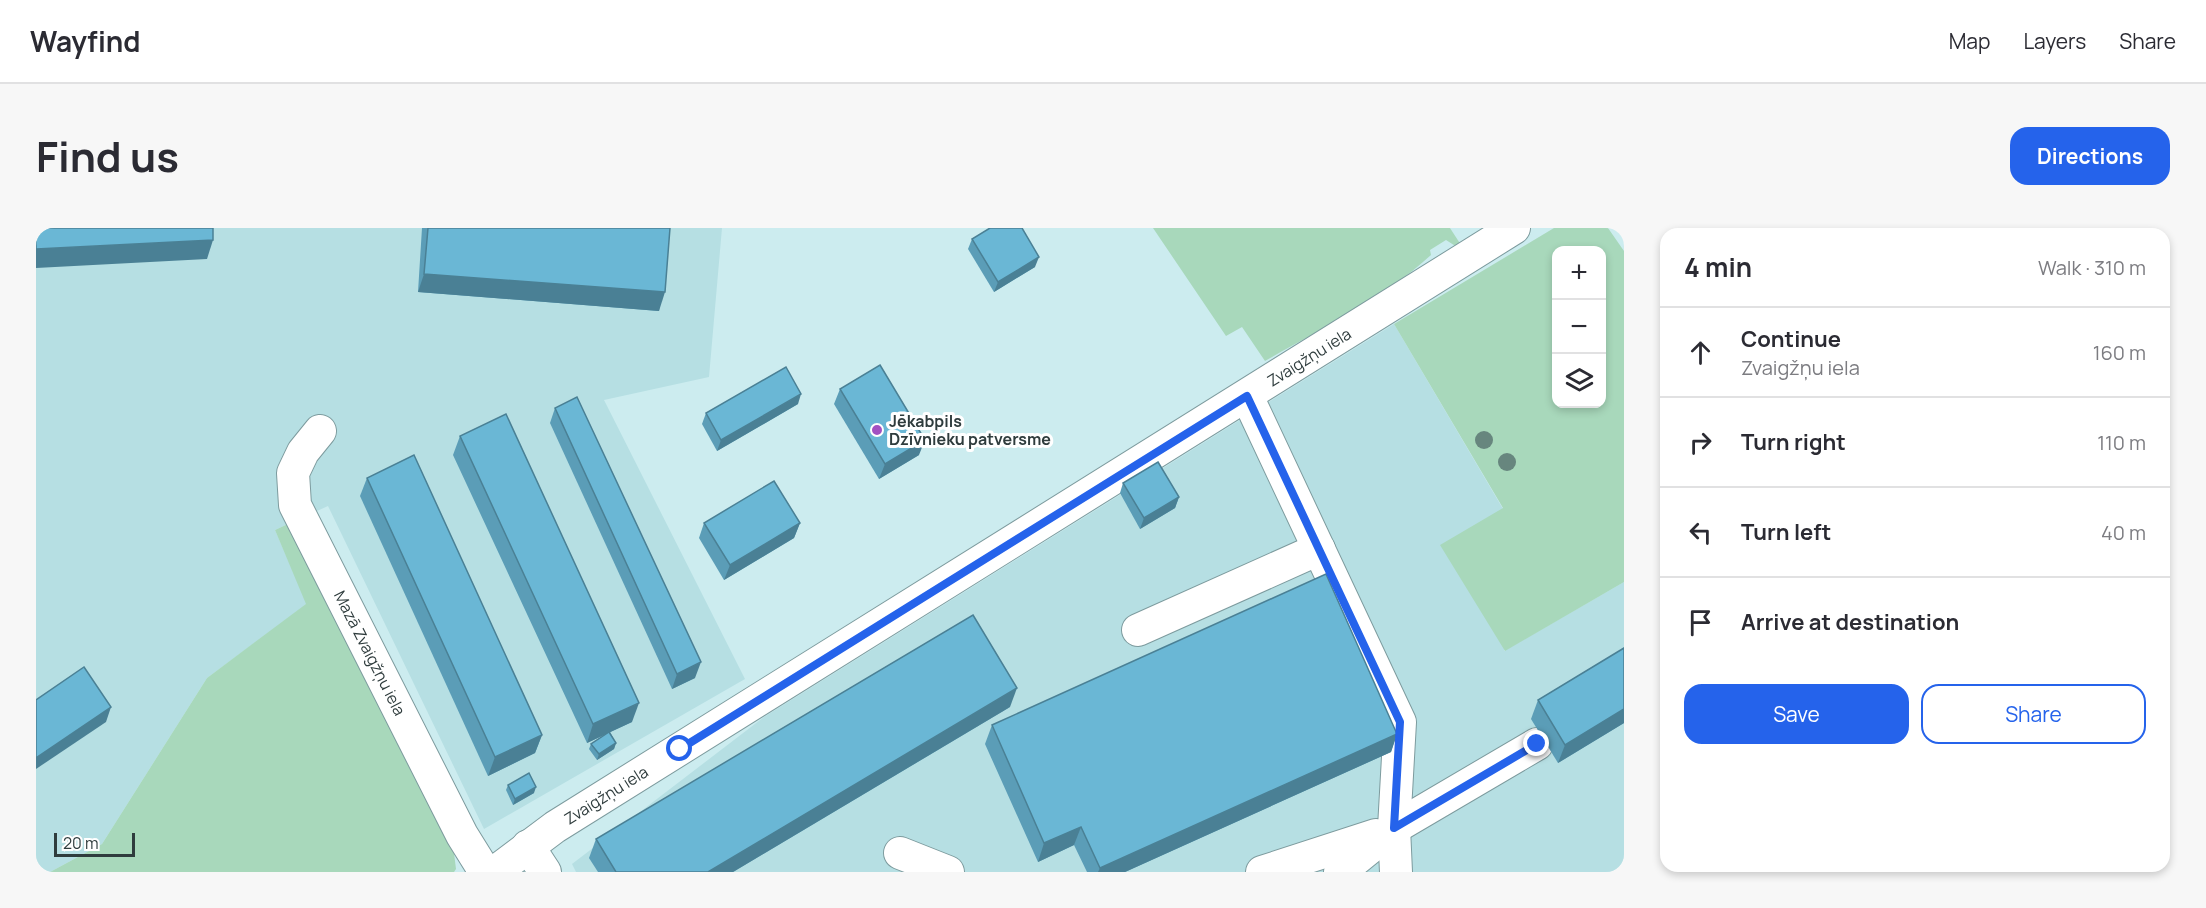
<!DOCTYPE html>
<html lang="en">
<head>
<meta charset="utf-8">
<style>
	body { margin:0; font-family:Manrope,sans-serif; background:#f7f7f7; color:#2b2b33 }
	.controls { position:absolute; right:18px; top:18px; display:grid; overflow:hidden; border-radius:12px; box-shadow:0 3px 9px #0003 }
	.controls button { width:54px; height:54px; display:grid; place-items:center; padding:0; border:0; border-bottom:2px solid #e1e1e2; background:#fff; color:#2b2b33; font:30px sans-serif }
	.scale { position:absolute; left:18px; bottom:15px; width:81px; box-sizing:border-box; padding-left:6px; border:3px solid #2f3c3d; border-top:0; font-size:16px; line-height:21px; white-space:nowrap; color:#2f3c3d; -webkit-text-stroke:4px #fff; paint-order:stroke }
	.stop { position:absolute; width:18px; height:18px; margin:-14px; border:4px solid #2563eb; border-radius:50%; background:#fff }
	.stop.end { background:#2563eb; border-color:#fff; box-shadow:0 2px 6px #0008 }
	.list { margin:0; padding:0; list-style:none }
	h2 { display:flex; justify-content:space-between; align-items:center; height:78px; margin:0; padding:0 24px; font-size:26px }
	h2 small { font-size:20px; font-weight:400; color:#7c7c81 }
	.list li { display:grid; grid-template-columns:39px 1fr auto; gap:18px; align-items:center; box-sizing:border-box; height:90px; padding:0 24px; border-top:2px solid #e1e1e2 }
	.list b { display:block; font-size:22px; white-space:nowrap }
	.list p { margin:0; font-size:20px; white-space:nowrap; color:#7c7c81 }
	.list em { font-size:20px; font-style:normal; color:#7c7c81 }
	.actions { display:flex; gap:12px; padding:18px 24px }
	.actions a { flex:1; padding:14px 0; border:2px solid #2563eb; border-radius:18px; text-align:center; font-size:21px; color:#2563eb }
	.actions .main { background:#2563eb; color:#fff }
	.icon { flex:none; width:33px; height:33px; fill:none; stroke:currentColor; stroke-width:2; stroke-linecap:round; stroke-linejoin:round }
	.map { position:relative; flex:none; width:1588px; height:644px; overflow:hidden; border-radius:18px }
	header { display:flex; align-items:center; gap:36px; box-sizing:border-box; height:84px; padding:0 30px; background:#fff; border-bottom:2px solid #e1e1e2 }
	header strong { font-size:28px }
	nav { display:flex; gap:33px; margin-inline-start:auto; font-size:21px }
	.intro { display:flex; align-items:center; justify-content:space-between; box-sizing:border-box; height:144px; padding:0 36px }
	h1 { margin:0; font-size:42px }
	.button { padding:15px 27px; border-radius:18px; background:#2563eb; color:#fff; font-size:21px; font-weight:700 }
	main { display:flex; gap:36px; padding:0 36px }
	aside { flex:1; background:#fff; border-radius:18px; box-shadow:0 3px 9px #0003 }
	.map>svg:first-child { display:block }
</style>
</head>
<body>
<header>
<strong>Wayfind</strong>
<nav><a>Map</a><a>Layers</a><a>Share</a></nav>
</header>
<div class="intro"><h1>Find us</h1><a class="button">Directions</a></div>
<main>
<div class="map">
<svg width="1588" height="644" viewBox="0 0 1588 644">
	<rect width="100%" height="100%" fill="#ccecef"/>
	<g fill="#b6dfe3">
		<polygon points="0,0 686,0 673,149 568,172 709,451 448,601 292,278 239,302 271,376 171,450 66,616 14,644 0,644"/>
		<polygon points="1358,96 1467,281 1468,423 1588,354 1588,644 540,644 536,636 728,489"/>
	</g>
	<g fill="#a8d8bb" fill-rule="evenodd">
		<path d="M1117 0H1414L1425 17 1421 19 1410 12 1394 22 1395 27C1347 71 1285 101 1229 133L1206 99 1190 108Z"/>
		<path d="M1518 0H1572L1588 23V354L1469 423 1404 317 1467 280 1358 96ZM1520 22H1566V176H1520Z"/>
		<polygon points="252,296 398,579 397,585 418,625 420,641 418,644 14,644 66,616 171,450 270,376 239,302"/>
	</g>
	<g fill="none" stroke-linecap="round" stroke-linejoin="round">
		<defs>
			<g id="minor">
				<polyline points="1211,168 1364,494 1358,600 1360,644"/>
				<polyline points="284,203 267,224 257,245 259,277 426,607 449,644"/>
				<polyline points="1102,402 1283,321"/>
				<polyline points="492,618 509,644"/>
				<polyline points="864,625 912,644"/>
				<polyline points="459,644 519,599 1478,0"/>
				<polyline points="1226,644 1340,607"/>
				<polyline points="1304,644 1358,600 1501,516"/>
			</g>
		</defs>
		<use href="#minor" stroke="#7d9b9e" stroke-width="34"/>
		<use href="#minor" stroke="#fff" stroke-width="32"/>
	</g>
	<g fill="#67867e">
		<circle cx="1448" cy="212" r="9"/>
		<circle cx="1471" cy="234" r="9"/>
	</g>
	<g fill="#5b9db7">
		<polygon points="386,0 634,0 623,83 382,64"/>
		<polygon points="936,11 999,39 958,64 932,21"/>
		<polygon points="804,161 883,227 843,251 798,176"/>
		<polygon points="762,176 681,223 666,196 670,185"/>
		<polygon points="519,180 659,450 636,461 514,195"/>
		<polygon points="424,208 596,494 574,504 580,515 578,521 561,532 553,521 555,516 572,505 551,515 417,227"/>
		<polygon points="331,250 506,507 499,525 452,548 324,268"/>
		<polygon points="1087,255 1143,269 1139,280 1104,301 1084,265"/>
		<polygon points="668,295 764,295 758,310 688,352 663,310"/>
		<polygon points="1588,420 1588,495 1522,535 1495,491 1502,472"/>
		<polygon points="974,479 697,644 562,644 553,630 560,611"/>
		<polygon points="956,497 1361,506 1355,524 1089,644 1051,644 1038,617 1002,634 949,516"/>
		<polygon points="472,557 498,565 477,577 470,562"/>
	</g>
	<g fill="#4a8095">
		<polygon points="177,12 171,31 0,40 0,21"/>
		<polygon points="1003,29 999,39 958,64 962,54"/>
		<polygon points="388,46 629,64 623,83 382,64"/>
		<polygon points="765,166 762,176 681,223 685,212"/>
		<polygon points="889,212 883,227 843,251 849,236"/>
		<polygon points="1143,269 1139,280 1104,301 1108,290"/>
		<polygon points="764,295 758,310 688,352 694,337"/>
		<polygon points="665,434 659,450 636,461 641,446"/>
		<polygon points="981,460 974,479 697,644 672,644"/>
		<polygon points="603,475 596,494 551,515 557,496"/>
		<polygon points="75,479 70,494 0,541 0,530"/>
		<polygon points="1588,481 1588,495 1522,535 1529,517"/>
		<polygon points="1361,506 1355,524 1089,644 1062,644 1064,640"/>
		<polygon points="506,507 499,525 452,548 459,529"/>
		<polygon points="580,515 578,521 561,532 563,526"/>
		<polygon points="500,559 498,565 477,577 479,571"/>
		<polygon points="1045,599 1038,617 1002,634 1008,615"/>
	</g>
	<g fill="#6ab7d5" stroke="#4a8095" stroke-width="1.5">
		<polygon points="0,0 177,0 177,12 0,21"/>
		<polygon points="392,0 634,0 629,64 388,46"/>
		<polygon points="954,0 986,0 1003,29 962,54 936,11"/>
		<polygon points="844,137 889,212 849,236 804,161"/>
		<polygon points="750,139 765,166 685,212 670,185"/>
		<polygon points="541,169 665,434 641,446 519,180"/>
		<polygon points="470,186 603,475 557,496 424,208"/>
		<polygon points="378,227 506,507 459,529 331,250"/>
		<polygon points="1122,234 1143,269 1108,290 1087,255"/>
		<polygon points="738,253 764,295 694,337 668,295"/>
		<polygon points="1290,346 1361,506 1064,640 1045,599 1008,615 956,497"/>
		<polygon points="937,387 981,460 672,644 580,644 560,611"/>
		<polygon points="1588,420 1588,481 1529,517 1502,472"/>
		<polygon points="48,439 75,479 0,530 0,472"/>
		<polygon points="573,504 580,515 563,526 555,516"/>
		<polygon points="493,545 500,559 479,571 472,557"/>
	</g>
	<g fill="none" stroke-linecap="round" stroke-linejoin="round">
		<polyline stroke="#2563eb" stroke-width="8" points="644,521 1211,168 1364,494 1358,600 1501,516"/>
	</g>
	<circle fill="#a251c2" stroke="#fff" stroke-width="2" cx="841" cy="202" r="6"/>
	<g text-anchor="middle" stroke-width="6" stroke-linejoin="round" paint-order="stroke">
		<g font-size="16" fill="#2f3c3d" stroke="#fff">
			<text transform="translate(1273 129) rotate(-32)" y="6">Zvaigžņu iela</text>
			<text transform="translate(334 425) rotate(63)" y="6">Mazā Zvaigžņu iela</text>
			<text transform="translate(570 567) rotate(-32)" y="6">Zvaigžņu iela</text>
		</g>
		<g font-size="16" font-weight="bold" fill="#2f3c3d" stroke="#fff" text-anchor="start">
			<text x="853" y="199">Jēkabpils<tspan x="853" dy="18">Dzīvnieku patversme</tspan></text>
		</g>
	</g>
</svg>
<div class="controls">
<button>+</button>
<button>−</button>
<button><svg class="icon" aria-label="layers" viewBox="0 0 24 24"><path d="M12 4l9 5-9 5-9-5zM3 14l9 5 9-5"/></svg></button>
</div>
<div class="scale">20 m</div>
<div class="stop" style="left:644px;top:521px"></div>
<div class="stop end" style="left:1501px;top:516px"></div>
</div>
<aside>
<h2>4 min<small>Walk · 310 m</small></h2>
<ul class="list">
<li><svg class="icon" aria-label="ahead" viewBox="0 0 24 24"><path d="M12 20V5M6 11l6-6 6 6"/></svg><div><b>Continue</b><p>Zvaigžņu iela</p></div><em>160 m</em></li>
<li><svg class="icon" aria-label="right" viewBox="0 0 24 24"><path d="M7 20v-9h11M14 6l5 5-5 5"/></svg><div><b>Turn right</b></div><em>110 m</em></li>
<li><svg class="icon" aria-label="left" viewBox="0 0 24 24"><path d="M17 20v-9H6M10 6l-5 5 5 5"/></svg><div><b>Turn left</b></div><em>40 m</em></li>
<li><svg class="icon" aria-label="arrive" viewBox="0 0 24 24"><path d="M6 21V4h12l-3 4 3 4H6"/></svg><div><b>Arrive at destination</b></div></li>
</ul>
<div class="actions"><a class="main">Save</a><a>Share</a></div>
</aside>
</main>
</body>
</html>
